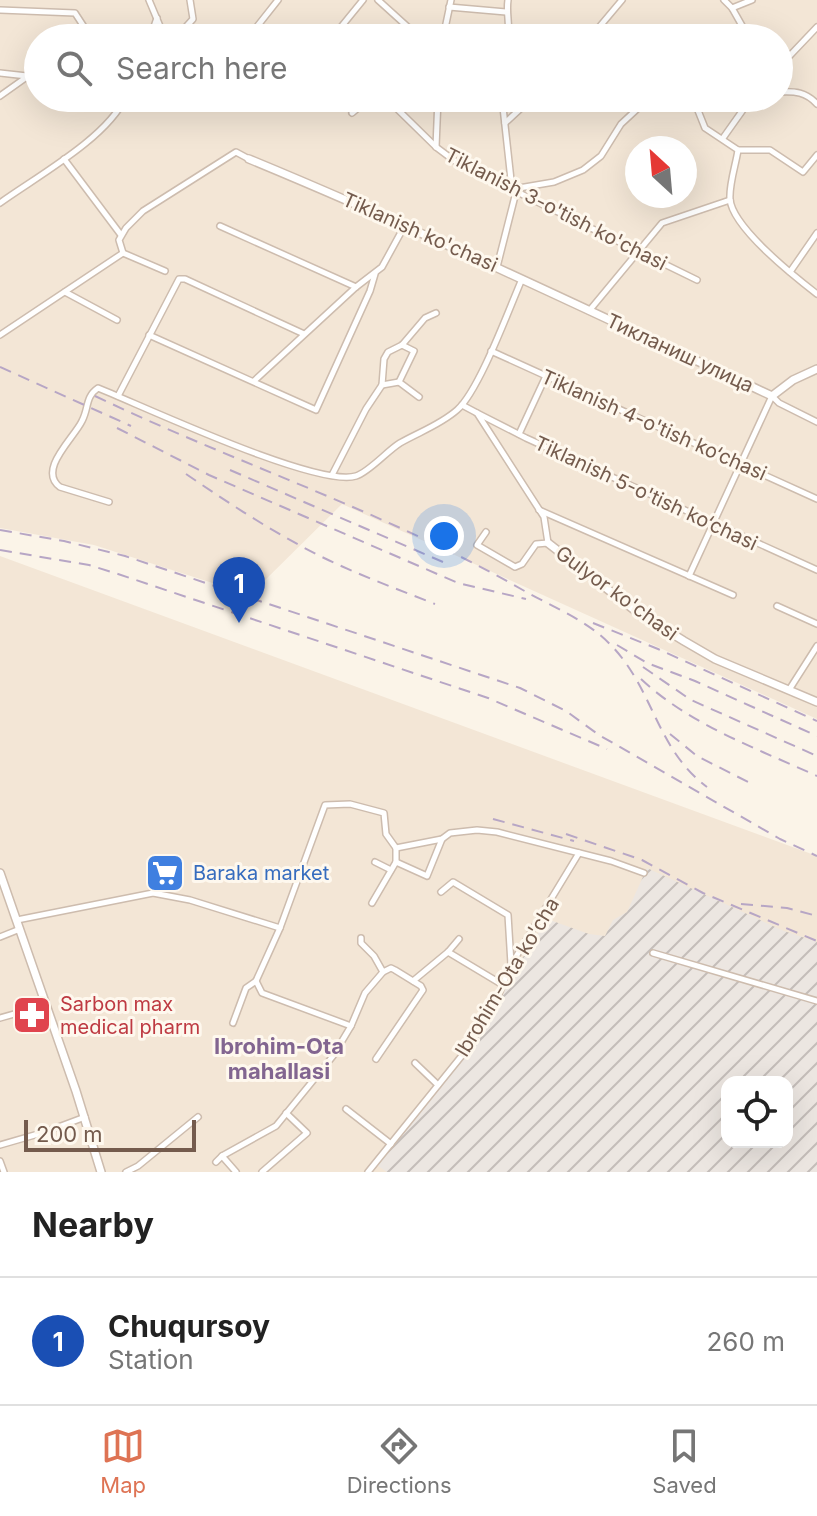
<!DOCTYPE html>
<html lang="en">
<head>
<meta charset="utf-8">
<style>
	body { margin:0; font-family:Inter,sans-serif; background:#f6f6f6; color:#222 }
	.controls { position:absolute; right:24px; bottom:24px; display:grid; overflow:hidden; border-radius:16px; box-shadow:0 8px 32px #0002 }
	.controls button { width:72px; height:72px; display:grid; place-items:center; padding:0; border:0; border-bottom:2px solid #e0e0e0; background:#fff; color:#222; font:40px sans-serif }
	.compass { position:absolute; left:625px; top:136px; width:72px; height:72px; border-radius:50%; background:#fff; box-shadow:0 8px 32px #0002; rotate:334deg }
	.scale { position:absolute; left:24px; bottom:20px; width:172px; box-sizing:border-box; padding-left:8px; border:4px solid #745b4d; border-top:0; font-size:22px; line-height:28px; white-space:nowrap; color:#745b4d; -webkit-text-stroke:6px #fef8ee; paint-order:stroke }
	.you { position:absolute; left:444px; top:536px; width:28px; height:28px; margin:-20px; border:6px solid #fff; border-radius:50%; background:#1a73e8; box-shadow:0 0 0 12px #1a73e833 }
	.badge { display:grid; place-items:center; width:52px; height:52px; border-radius:50%; background:#de7354; color:#fff; font-size:26px; font-weight:700 }
	.pin { position:absolute; translate:-50% -66px; filter:drop-shadow(0 2px 4px #0008) }
	.pin::after { content:''; position:absolute; top:42px; width:28px; height:24px; background:inherit; clip-path:polygon(0 0,100% 0,50% 100%) }
	.list { margin:0; padding:0; list-style:none }
	h2 { display:flex; justify-content:space-between; align-items:center; height:104px; margin:0; padding:0 32px; font-size:34px }
	h2 small { font-size:26px; font-weight:400; color:#767676 }
	.list li { display:grid; grid-template-columns:52px 1fr auto; gap:24px; align-items:center; box-sizing:border-box; height:128px; padding:0 32px; border-top:2px solid #e0e0e0 }
	.list b { display:block; font-size:30px; white-space:nowrap }
	.list p { margin:0; font-size:26px; white-space:nowrap; color:#767676 }
	.list em { font-size:26px; font-style:normal; color:#767676 }
	.icon { flex:none; width:44px; height:44px; fill:none; stroke:currentColor; stroke-width:2; stroke-linecap:round; stroke-linejoin:round }
	.map { position:relative; flex:none; width:817px; height:1172px; overflow:hidden }
	.search { position:absolute; background:#fff; box-shadow:0 8px 32px #0002; left:24px; right:24px; top:24px; height:88px; display:flex; align-items:center; gap:20px; box-sizing:border-box; padding:0 28px; border-radius:44px; color:#767676; font-size:30px }
	.sheet { height:232px; background:#fff }
	nav { display:flex; justify-content:space-around; align-items:center; box-sizing:border-box; height:112px; border-top:2px solid #e0e0e0; background:#fff; font-size:22px; color:#767676 }
	nav a { display:grid; justify-items:center; gap:4px }
	nav .on { color:#de7354 }
	.map>svg:first-child { display:block }
</style>
</head>
<body>
<div class="map">
<svg width="817" height="1172" viewBox="0 0 817 1172">
	<defs>
		<pattern id="industrial-furrows" width="10" height="10" patternUnits="userSpaceOnUse" patternTransform="scale(2)"><rect width="10" height="10" fill="#ece6e1"/><path d="M-1 1l2-2M0 10L10 0M9 11l2-2" fill="none" stroke="#c4bdb9"/></pattern>
	</defs>
	<rect width="100%" height="100%" fill="#fbf4e8"/>
	<g fill="#f3e6d6" fill-rule="evenodd">
		<path d="M0 0H817V719L342 504 250 595 94 545 0 528ZM38 38H779V98H38ZM637 148H685V196H637Z"/>
		<path d="M0 556 817 856V1172H0ZM727 1082H787V1142H727Z"/>
	</g>
	<path fill="url(#industrial-furrows)" fill-rule="evenodd" d="M647 868 784 931 817 942V1172H387L378 1166 489 1020 498 1007 510 978 547 919 589 934 605 936 613 920 627 912ZM727 1082H787V1142H727Z"/>
	<g fill="none" stroke-linecap="round" stroke-linejoin="round">
		<defs>
			<g id="minor">
				<polyline points="149,0 162,31 169,38"/>
				<polyline points="378,0 420,38"/>
				<polyline points="724,0 732,8 749,38"/>
				<polyline points="449,7 506,12"/>
				<polyline points="732,8 752,0"/>
				<polyline points="0,10 75,13 88,33"/>
				<polyline points="81,38 101,29 106,38"/>
				<polyline points="150,38 157,18"/>
				<polyline points="176,38 193,19 190,0"/>
				<polyline points="248,38 278,0"/>
				<polyline points="332,38 363,0"/>
				<polyline points="443,38 451,0"/>
				<path d="M508 38C510 24 506 13 508 0"/>
				<polyline points="590,38 622,0"/>
				<polyline points="779,67 817,27"/>
				<polyline points="0,73 27,76"/>
				<path d="M779 92C795 91 806 92 817 104"/>
				<polyline points="0,96 38,69"/>
				<polyline points="386,98 436,147 456,162 697,280"/>
				<path d="M693 98 705 128 738 150C736 164 729 184 730 199 732 227 795 277 817 294"/>
				<polyline points="220,105 229,98"/>
				<polyline points="352,113 370,98"/>
				<polyline points="505,123 532,98"/>
				<polyline points="723,138 745,107 759,98"/>
				<polyline points="436,147 438,98"/>
				<polyline points="738,150 770,150 803,172 817,155"/>
				<polyline points="64,159 121,235"/>
				<polyline points="513,189 554,182 583,170 601,156 621,124 649,98"/>
				<path d="M0 203C36 177 107 138 125 98"/>
				<polyline points="220,226 356,287"/>
				<polyline points="497,267 515,196 512,189 502,98"/>
				<polyline points="165,271 123,253 119,240 126,228 143,211 236,152 249,159"/>
				<polyline points="790,272 817,233"/>
				<polyline points="65,292 117,320"/>
				<polyline points="589,311 662,223 730,200"/>
				<polyline points="0,335 123,253"/>
				<polyline points="149,335 316,410 370,291 375,274"/>
				<polyline points="491,351 817,499"/>
				<polyline points="254,381 356,287 382,267 405,225"/>
				<polyline points="399,382 414,351 402,345"/>
				<polyline points="382,385 399,382 419,397"/>
				<polyline points="118,396 179,279 185,279 304,334"/>
				<polyline points="462,405 477,413 544,517 548,543 536,544 522,564 515,567 477,545 486,532"/>
				<polyline points="477,413 526,438 817,570"/>
				<polyline points="519,434 546,376"/>
				<polyline points="332,475 366,409 382,385 384,359 388,352 402,345 425,318 436,313"/>
				<path d="M109 502 60 487C37 470 74 438 82 421 89 408 85 397 98 388 143 406 317 488 356 476 369 472 387 451 400 443 419 432 440 425 457 410 479 391 509 309 522 279"/>
				<polyline points="539,510 733,595"/>
				<polyline points="689,576 772,396 779,403 817,422"/>
				<polyline points="777,606 817,624"/>
				<polyline points="789,690 817,646"/>
				<polyline points="375,862 391,870"/>
				<polyline points="396,862 427,876 442,839"/>
				<polyline points="441,892 453,882 508,915 511,964"/>
				<polyline points="372,903 396,862 396,848"/>
				<polyline points="17,920 153,893 190,900 280,928"/>
				<polyline points="0,937 20,929"/>
				<polyline points="448,952 503,985"/>
				<polyline points="653,953 817,1001"/>
				<polyline points="413,981 448,952 459,939"/>
				<polyline points="0,1018 46,1005"/>
				<polyline points="233,1023 246,988 256,981"/>
				<polyline points="351,1026 262,993 256,981 280,928 325,805 350,804 384,813 386,834 396,848 442,839 450,833 477,830 497,832 611,861 644,873"/>
				<polyline points="376,1059 423,990 421,986 395,970 391,968 383,972"/>
				<polyline points="415,1063 438,1085"/>
				<polyline points="346,1109 391,1144"/>
				<polyline points="0,1145 45,1132 85,1117"/>
				<polyline points="222,1156 236,1172"/>
				<polyline points="0,1161 4,1172"/>
				<polyline points="216,1162 222,1156 276,1126 333,1056 351,1026 365,993 383,972 374,956 361,943 361,938"/>
				<polyline points="126,1172 138,1166 198,1117"/>
				<polyline points="262,1172 307,1133 286,1113"/>
				<polyline points="368,1172 464,1053 493,1008 511,965 579,853"/>
			</g>
			<g id="tertiary">
				<path d="M249 159C426 232 598 315 772 396L793 380 817 369"/>
				<polyline points="548,543 637,612 684,641 715,659 817,702"/>
				<polyline points="0,873 76,1091 101,1172"/>
			</g>
		</defs>
		<use href="#minor" stroke="#cdbcae" stroke-width="8"/>
		<use href="#tertiary" stroke="#cdbcae" stroke-width="10"/>
		<use href="#minor" stroke="#fff" stroke-width="5"/>
		<use href="#tertiary" stroke="#fff" stroke-width="7"/>
		<g stroke="#b7a6c5" stroke-width="2" stroke-dasharray="12 8" stroke-linecap="butt">
			<polyline points="0,367 131,426"/>
			<path d="M95 396C235 463 386 512 521 589 547 604 577 616 600 635 654 680 652 746 707 787"/>
			<polyline points="117,428 209,475 458,583 526,599"/>
			<polyline points="230,470 450,565"/>
			<path d="M186 474C230 504 274 533 322 557 359 575 397 589 435 604"/>
			<polyline points="0,530 64,541 125,556 520,688 566,711 599,735 780,839 817,856"/>
			<polyline points="0,550 89,565 118,574 488,698 607,749"/>
			<polyline points="593,623 658,649 817,721"/>
			<polyline points="617,645 647,663 695,681 817,736"/>
			<polyline points="643,667 691,700 817,756"/>
			<path d="M641 679C690 725 756 748 817 776"/>
			<polyline points="670,734 697,756 750,783"/>
			<polyline points="493,819 574,841"/>
			<polyline points="566,834 642,860 703,893 817,941"/>
			<polyline points="741,904 787,908 817,916"/>
		</g>
	</g>
	<defs>
		<symbol id="supermarket-square" viewBox="-11 -11 22 22"><rect x="-9" y="-9" width="18" height="18" rx="4" fill="#3f7fe0" stroke="#fef8ee"/><path d="M-6-5.5h2.5l.6 2H6L4.5 2H-2.5L-4.4-4H-6ZM-1.5 3.2a1.3 1.3 0 1 0 .1 0ZM3 3.2a1.3 1.3 0 1 0 .1 0Z" fill="#fff"/></symbol>
		<symbol id="pharmacy-square" viewBox="-11 -11 22 22"><rect x="-9" y="-9" width="18" height="18" rx="4" fill="#e0444e" stroke="#fef8ee"/><path d="M-2-6h4v4h4v4h-4v4h-4v-4h-4v-4h4Z" fill="#fff"/></symbol>
	</defs>
	<g fill-rule="evenodd">
		<use href="#supermarket-square" x="143" y="851" width="44" height="44"/>
		<use href="#pharmacy-square" x="10" y="993" width="44" height="44"/>
	</g>
	<g text-anchor="middle" stroke-width="6" stroke-linejoin="round" paint-order="stroke">
		<g font-size="20" fill="#745b4d" stroke="#fef8ee">
			<text transform="translate(556 209) rotate(27)" y="7">Tiklanish 3-o'tish ko'chasi</text>
			<text transform="translate(420 232) rotate(24)" y="7">Tiklanish ko'chasi</text>
			<text transform="translate(680 353) rotate(25)" y="7">Тикланиш улица</text>
			<text transform="translate(654 425) rotate(24)" y="7">Tiklanish 4-o'tish ko‘chasi</text>
			<text transform="translate(646 493) rotate(25)" y="7">Tiklanish 5-o'tish ko‘chasi</text>
			<text transform="translate(617 593) rotate(36)" y="7">Gulyor ko'chasi</text>
			<text transform="translate(507 977) rotate(-59)" y="7">Ibrohim-Ota ko'cha</text>
		</g>
		<g font-size="20" fill="#366cbe" stroke="#fef8ee" text-anchor="start">
			<text x="193" y="880">Baraka market</text>
		</g>
		<g font-size="20" fill="#be3a42" stroke="#fef8ee" text-anchor="start">
			<text x="60" y="1011">Sarbon max<tspan x="60" dy="23">medical pharm</tspan></text>
		</g>
		<g font-size="22" font-weight="bold" fill="#826590" stroke="#fef8ee">
			<text x="279" y="1054">Ibrohim-Ota<tspan x="279" dy="25">mahallasi</tspan></text>
		</g>
	</g>
</svg>
<div class="controls">
<button><svg class="icon" aria-label="locate" viewBox="0 0 24 24"><circle cx="12" cy="12" r="6"/><path d="M12 2v4M12 18v4M2 12h4M18 12h4"/></svg></button>
</div>
<svg class="compass" viewBox="-18 -18 36 36"><path d="M0-13l5 13h-10z" fill="#e53935"/><path d="M0 13l5-13h-10z" fill="#767676"/></svg>
<div class="scale">200 m</div>
<div class="you"></div>
<div class="pin badge" style="left:239px;top:623px;background:#1a4fb4">1</div>
<div class="search"><svg class="icon" aria-label="search" viewBox="0 0 24 24"><circle cx="10" cy="10" r="6"/><path d="M15 15l6 6"/></svg>Search here</div>
</div>
<section class="sheet">
<h2>Nearby<small></small></h2>
<ul class="list">
<li><span class="badge" style="background:#1a4fb4">1</span><div><b>Chuqursoy</b><p>Station</p></div><em>260 m</em></li>
</ul>
</section>
<nav>
<a class="on"><svg class="icon" aria-label="map" viewBox="0 0 24 24"><path d="M3 6l6-2 6 2 6-2v14l-6 2-6-2-6 2zM9 4v14M15 6v14"/></svg>Map</a>
<a><svg class="icon" aria-label="directions" viewBox="0 0 24 24"><path d="M12 3l9 9-9 9-9-9zM9 14v-3h6M13 9l2 2-2 2"/></svg>Directions</a>
<a><svg class="icon" aria-label="saved" viewBox="0 0 24 24"><path d="M7 4h10v16l-5-4-5 4z"/></svg>Saved</a>
</nav>
</body>
</html>
